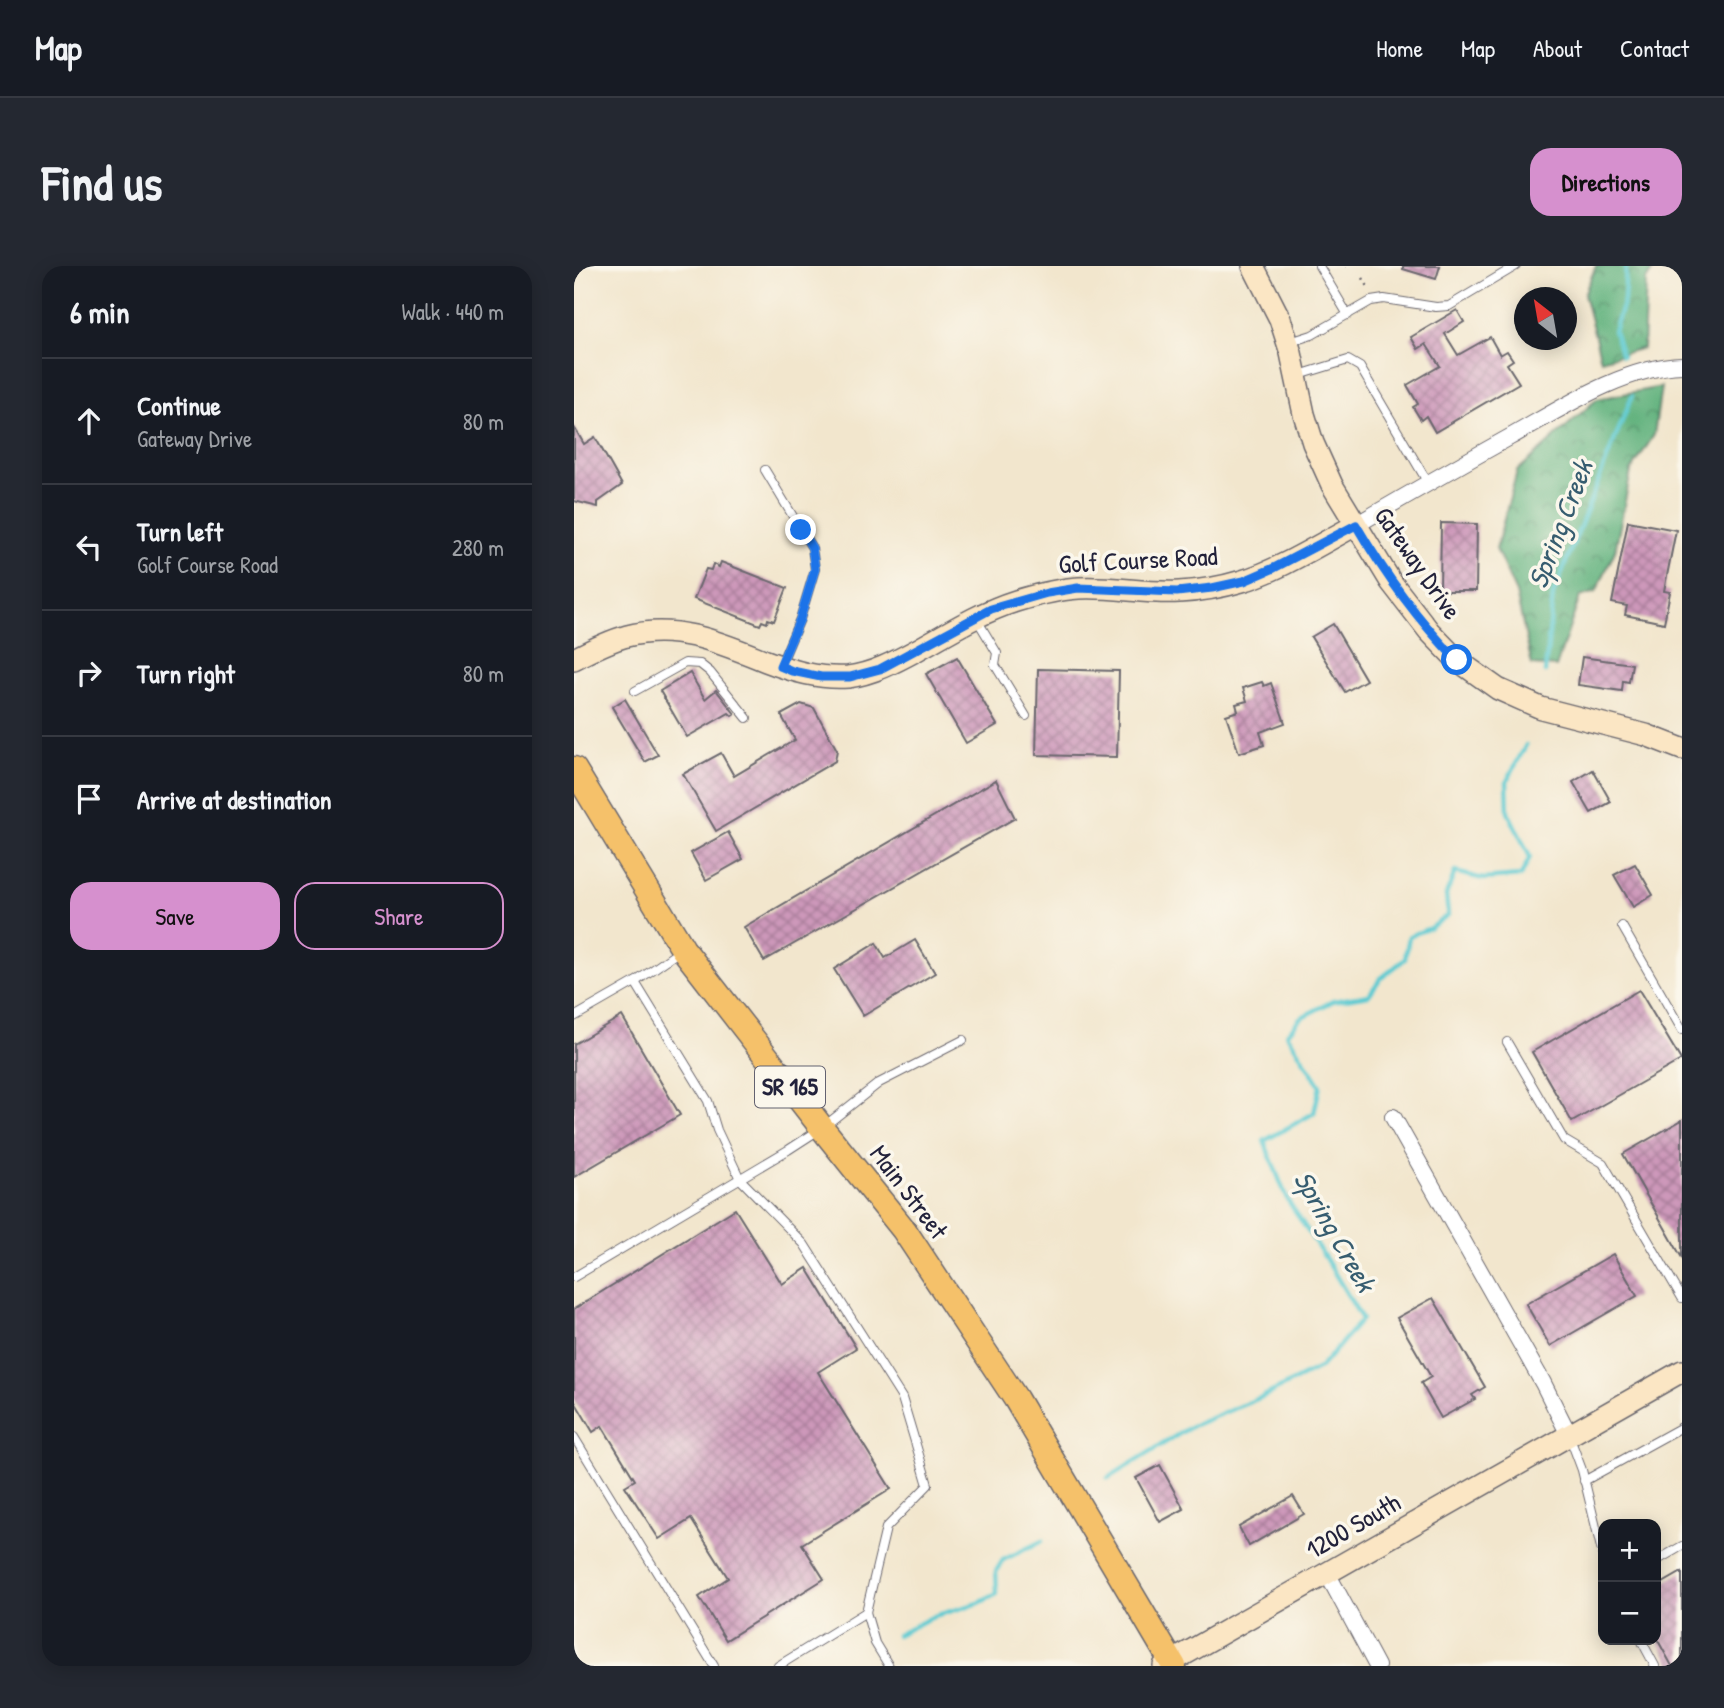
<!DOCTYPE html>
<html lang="en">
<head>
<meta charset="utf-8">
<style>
	body { margin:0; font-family:"Patrick Hand",sans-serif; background:#242831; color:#f1f3f6 }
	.controls { position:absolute; right:21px; bottom:21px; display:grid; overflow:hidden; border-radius:14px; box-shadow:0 4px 18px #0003 }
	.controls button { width:63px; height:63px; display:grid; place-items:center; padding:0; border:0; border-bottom:2px solid #363941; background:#171b24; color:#f1f3f6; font:35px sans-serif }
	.compass { position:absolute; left:940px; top:21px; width:63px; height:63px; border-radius:50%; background:#171b24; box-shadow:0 4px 18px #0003; rotate:329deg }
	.stop { position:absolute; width:21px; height:21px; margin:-16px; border:5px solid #1a73e8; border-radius:50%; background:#fff }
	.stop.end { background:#1a73e8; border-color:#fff; box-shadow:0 2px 7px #0008 }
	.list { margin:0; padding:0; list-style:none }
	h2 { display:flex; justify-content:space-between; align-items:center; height:91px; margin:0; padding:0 28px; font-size:30px }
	h2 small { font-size:23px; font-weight:400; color:#9ea1a6 }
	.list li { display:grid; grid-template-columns:46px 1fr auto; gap:21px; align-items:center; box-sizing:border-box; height:126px; padding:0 28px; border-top:2px solid #363941 }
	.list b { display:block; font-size:26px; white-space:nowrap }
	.list p { margin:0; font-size:23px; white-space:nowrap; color:#9ea1a6 }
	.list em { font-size:23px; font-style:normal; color:#9ea1a6 }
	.actions { display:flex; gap:14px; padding:21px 28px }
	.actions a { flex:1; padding:16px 0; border:2px solid #d690ce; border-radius:21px; text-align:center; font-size:24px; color:#d690ce }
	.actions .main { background:#d690ce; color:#111 }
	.icon { flex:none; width:38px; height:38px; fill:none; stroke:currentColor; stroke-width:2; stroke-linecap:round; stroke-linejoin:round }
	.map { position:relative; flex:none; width:1108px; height:1400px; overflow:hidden; border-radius:21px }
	header { display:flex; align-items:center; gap:42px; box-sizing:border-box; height:98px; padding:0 35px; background:#171b24; border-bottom:2px solid #363941 }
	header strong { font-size:33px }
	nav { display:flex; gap:38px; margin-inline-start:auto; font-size:24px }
	.intro { display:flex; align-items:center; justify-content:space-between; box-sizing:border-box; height:168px; padding:0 42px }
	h1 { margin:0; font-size:49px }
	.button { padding:18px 32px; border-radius:21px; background:#d690ce; color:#111; font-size:24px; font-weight:700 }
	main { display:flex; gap:42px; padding:0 42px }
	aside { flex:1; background:#171b24; border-radius:21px; box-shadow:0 4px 18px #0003 }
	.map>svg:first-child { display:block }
</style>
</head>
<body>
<header>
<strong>Map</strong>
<nav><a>Home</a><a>Map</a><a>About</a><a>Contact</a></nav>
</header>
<div class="intro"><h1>Find us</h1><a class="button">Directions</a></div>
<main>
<aside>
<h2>6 min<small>Walk · 440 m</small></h2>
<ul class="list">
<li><svg class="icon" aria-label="ahead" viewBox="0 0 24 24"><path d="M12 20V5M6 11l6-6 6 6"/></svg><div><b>Continue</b><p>Gateway Drive</p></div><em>80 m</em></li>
<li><svg class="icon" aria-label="left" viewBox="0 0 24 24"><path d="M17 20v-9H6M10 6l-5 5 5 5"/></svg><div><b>Turn left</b><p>Golf Course Road</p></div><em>280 m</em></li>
<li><svg class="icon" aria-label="right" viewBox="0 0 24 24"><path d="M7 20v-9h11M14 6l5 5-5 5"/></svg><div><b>Turn right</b></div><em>80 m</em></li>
<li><svg class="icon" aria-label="arrive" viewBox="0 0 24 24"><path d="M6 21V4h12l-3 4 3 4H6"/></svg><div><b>Arrive at destination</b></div></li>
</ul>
<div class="actions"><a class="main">Save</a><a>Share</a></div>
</aside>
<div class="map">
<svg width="1108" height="1400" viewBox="0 0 1108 1400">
	<defs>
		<pattern id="forest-crowns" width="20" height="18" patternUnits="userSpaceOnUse" patternTransform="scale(1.75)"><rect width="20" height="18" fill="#63b37f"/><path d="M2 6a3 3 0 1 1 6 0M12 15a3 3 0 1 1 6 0" fill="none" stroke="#519169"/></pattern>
		<pattern id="building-cross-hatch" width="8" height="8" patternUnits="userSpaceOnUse" patternTransform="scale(1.75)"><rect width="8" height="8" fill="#cd98ba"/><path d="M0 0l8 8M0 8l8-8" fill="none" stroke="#a67c98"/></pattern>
	</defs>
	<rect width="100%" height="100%" fill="#fbf7ec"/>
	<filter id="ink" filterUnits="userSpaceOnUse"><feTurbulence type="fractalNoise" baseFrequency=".0143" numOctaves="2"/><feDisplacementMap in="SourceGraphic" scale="14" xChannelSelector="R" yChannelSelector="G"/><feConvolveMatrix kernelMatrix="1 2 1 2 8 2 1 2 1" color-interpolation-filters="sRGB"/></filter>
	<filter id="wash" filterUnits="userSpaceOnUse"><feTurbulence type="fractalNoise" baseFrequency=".00686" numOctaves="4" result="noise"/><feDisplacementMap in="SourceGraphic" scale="28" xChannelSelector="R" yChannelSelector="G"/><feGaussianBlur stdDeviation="1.57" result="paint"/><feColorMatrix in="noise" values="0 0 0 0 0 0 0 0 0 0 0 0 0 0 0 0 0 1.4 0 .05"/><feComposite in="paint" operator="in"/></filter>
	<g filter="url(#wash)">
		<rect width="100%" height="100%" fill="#f2e6cd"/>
		<g fill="url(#forest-crowns)" stroke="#426a5d" stroke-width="2">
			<polygon points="1022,0 1081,0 1072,14 1069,82 1027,94 1010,28"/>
			<polygon points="1087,121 1080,169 1057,205 1041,285 1022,326 1006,331 982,401 958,399 942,327 922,283 943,205 1023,133"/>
		</g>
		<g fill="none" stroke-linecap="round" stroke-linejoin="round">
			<g stroke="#5dcad1" stroke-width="4.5">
				<polyline points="1048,90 1040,65 1050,34 1052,0"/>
				<polyline points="971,406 979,329 1058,130"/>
				<polyline points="534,1212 618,1160 688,1131 747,1101 788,1053 752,993 713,933 690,875 740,847 746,820 713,768 726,752 759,735 795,729 806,713 831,693 835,670 856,662 874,649 872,629 881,606 909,613 947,610 956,591 934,546 933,515 952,479"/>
				<polyline points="323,1369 360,1350 405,1337 423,1328 422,1305 429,1294 468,1275"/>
			</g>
		</g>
		<g id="blocks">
			<g fill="url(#building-cross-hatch)">
				<polygon points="829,0 866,0 862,13 829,3"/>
				<polygon points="883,44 890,56 871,68 884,89 916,71 926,89 933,85 939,94 933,98 945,117 861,166 852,150 847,154 839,141 844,138 833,119 866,100 852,78 844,83 837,71"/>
				<polygon points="0,161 10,178 21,171 48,219 24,236 24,241 0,235"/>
				<polygon points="1054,255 1102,264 1090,325 1096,326 1090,357 1051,349 1053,340 1038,337"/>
				<polygon points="867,257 903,258 902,325 866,325"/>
				<polygon points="147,296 213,322 200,355 194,353 193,357 188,355 186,359 120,333 132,303 137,304 139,298 145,301"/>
				<polygon points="759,358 792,414 771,426 737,371"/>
				<polygon points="383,391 423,459 392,477 352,408"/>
				<polygon points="1008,391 1058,398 1055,416 1049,415 1048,425 1004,419"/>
				<polygon points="464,403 545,405 543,491 462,489"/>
				<polygon points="116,407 131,433 142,424 161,448 158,450 155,447 113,471 86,425"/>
				<polygon points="688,416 690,420 697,417 711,457 686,466 690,479 665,487 652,449 664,445 662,438 673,435 669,422"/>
				<polygon points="51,433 84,489 71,496 38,441"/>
				<polygon points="227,438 240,442 263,484 261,495 142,565 109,508 147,487 160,510 221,474 207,449"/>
				<polygon points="1019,504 1037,536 1017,547 999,516"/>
				<polygon points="422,514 441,552 190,695 170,661"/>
				<polygon points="154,566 169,593 132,614 117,587"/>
				<polygon points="1061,598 1079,629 1059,641 1040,609"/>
				<polygon points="341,674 361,707 289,750 260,703 302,677 311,692"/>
				<polygon points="1065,724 1107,794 998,856 958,786"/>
				<polygon points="48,750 106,849 0,911 0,778"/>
				<polygon points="1108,854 1108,992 1049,888"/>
				<polygon points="161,943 208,1018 233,1002 282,1082 244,1106 317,1223 228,1278 250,1313 152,1374 125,1331 154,1312 117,1253 85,1273 51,1220 61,1214 28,1160 19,1166 0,1134 0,1043"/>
				<polygon points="1039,988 1063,1030 976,1080 952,1038"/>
				<polygon points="859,1032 911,1121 898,1129 901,1133 867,1152 847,1117 857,1111 823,1052"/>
				<polygon points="586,1199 610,1243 586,1256 562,1212"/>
				<polygon points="719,1230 730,1248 675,1280 665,1261"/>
				<polygon points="1108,1306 1108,1400 1098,1400 1082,1371 1082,1321"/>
			</g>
		</g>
	</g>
	<g filter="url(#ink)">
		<use href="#blocks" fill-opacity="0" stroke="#6b676e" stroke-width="2"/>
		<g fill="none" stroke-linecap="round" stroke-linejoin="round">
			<defs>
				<g id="lane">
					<polyline points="745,0 774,49"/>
					<polyline points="716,76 738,69 797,35 810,33 862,41 875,40 942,0"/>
					<polyline points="725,109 774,94 786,101 854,217"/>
					<polyline points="191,204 238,282 241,303 226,353 207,398"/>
					<polyline points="402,352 423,387 421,399 452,450"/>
					<polyline points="61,425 111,397 126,398 136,406 173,452"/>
					<polyline points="1048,660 1108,764"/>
					<polyline points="61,716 134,835 143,864 166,913 230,978 328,1132 354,1219 312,1262 292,1346 301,1377 315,1400"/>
					<polyline points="0,751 61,716 107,684"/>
					<polyline points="933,776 990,874 1029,897 1108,1032"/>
					<polyline points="0,1011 214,884 248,862 305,817 389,774"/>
					<polyline points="0,1171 140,1400"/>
					<polyline points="996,1172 1008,1204 1029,1290"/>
					<polyline points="1010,1215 1108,1161"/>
					<polyline points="1082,1295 1108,1280"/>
					<polyline points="1067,1374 1081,1400"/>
					<polyline points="204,1400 292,1346"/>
				</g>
				<g id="street">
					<path d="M782 259C833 229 884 200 936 171 986 143 1049 101 1108 99"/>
					<polyline points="819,851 969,1117 995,1169"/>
					<polyline points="753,1307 803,1400"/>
				</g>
				<g id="secondary">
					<polyline points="679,0 706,53 717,87 730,148 739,177 758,219 817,316 855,365 883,394 924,423 967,442 1072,469 1108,483"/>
					<path d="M0 393C17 384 35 375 53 370 102 357 147 377 192 395 218 405 245 413 274 411 298 408 321 396 343 384 375 366 407 346 442 335 462 329 484 323 505 322 538 320 572 328 605 326 626 325 648 321 668 315 704 305 748 277 782 259"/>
					<polyline points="590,1400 1108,1105"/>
				</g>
				<polyline id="primary" points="0,503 109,683 248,862 330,964 442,1133 600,1400"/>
			</defs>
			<use href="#lane" stroke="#6b676e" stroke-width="10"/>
			<use href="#street" stroke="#6b676e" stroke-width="18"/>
			<use href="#secondary" stroke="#6b676e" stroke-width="24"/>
			<use href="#primary" stroke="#6b676e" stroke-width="27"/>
			<g stroke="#6b676e" stroke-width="2.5" stroke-dasharray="2 5" stroke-linecap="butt">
				<polyline points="772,0 773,0"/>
				<polyline points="789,12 796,24"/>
			</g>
			<use href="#lane" stroke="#fff" stroke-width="8"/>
			<use href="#street" stroke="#fff" stroke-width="16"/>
			<use href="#secondary" stroke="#fbe6c4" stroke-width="21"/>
			<use href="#primary" stroke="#f5c16b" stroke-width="24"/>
		</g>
	</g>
	<g fill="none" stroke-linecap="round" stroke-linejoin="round" filter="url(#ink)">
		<path stroke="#1a73e8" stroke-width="9" d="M227 264 238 282 241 303 226 353 206 400 218 405 247 411H276L306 403 417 343 473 327 504 322 603 326 638 322 670 315 700 302 782 259C811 309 843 353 883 394"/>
	</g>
	<g text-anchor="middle" stroke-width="7" stroke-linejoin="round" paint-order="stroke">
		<rect fill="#fbf7ec" stroke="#636270" stroke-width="2" x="181" y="800.5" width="70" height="41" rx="5"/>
		<g font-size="24" font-weight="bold" fill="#22223b">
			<text x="216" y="829">SR 165</text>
		</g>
		<g font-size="26" fill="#22223b" stroke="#fbf7ec">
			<text transform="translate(564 294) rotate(-3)" y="9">Golf Course Road</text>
			<text transform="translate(844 297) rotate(55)" y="9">Gateway Drive</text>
			<text transform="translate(335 926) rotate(53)" y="9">Main Street</text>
			<text transform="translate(779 1260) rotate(-30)" y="9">1200 South</text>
		</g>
		<g font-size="28" font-style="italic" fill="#375d70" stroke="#fbf7ec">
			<text transform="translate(986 258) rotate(-69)" y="10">Spring Creek</text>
			<text transform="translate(761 965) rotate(60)" y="10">Spring Creek</text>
		</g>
	</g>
</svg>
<div class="controls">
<button>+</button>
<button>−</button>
</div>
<svg class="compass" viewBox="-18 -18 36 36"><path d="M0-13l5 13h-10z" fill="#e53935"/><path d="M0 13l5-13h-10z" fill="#9ea1a6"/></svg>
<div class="stop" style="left:883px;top:394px"></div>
<div class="stop end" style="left:227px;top:264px"></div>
</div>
</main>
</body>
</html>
